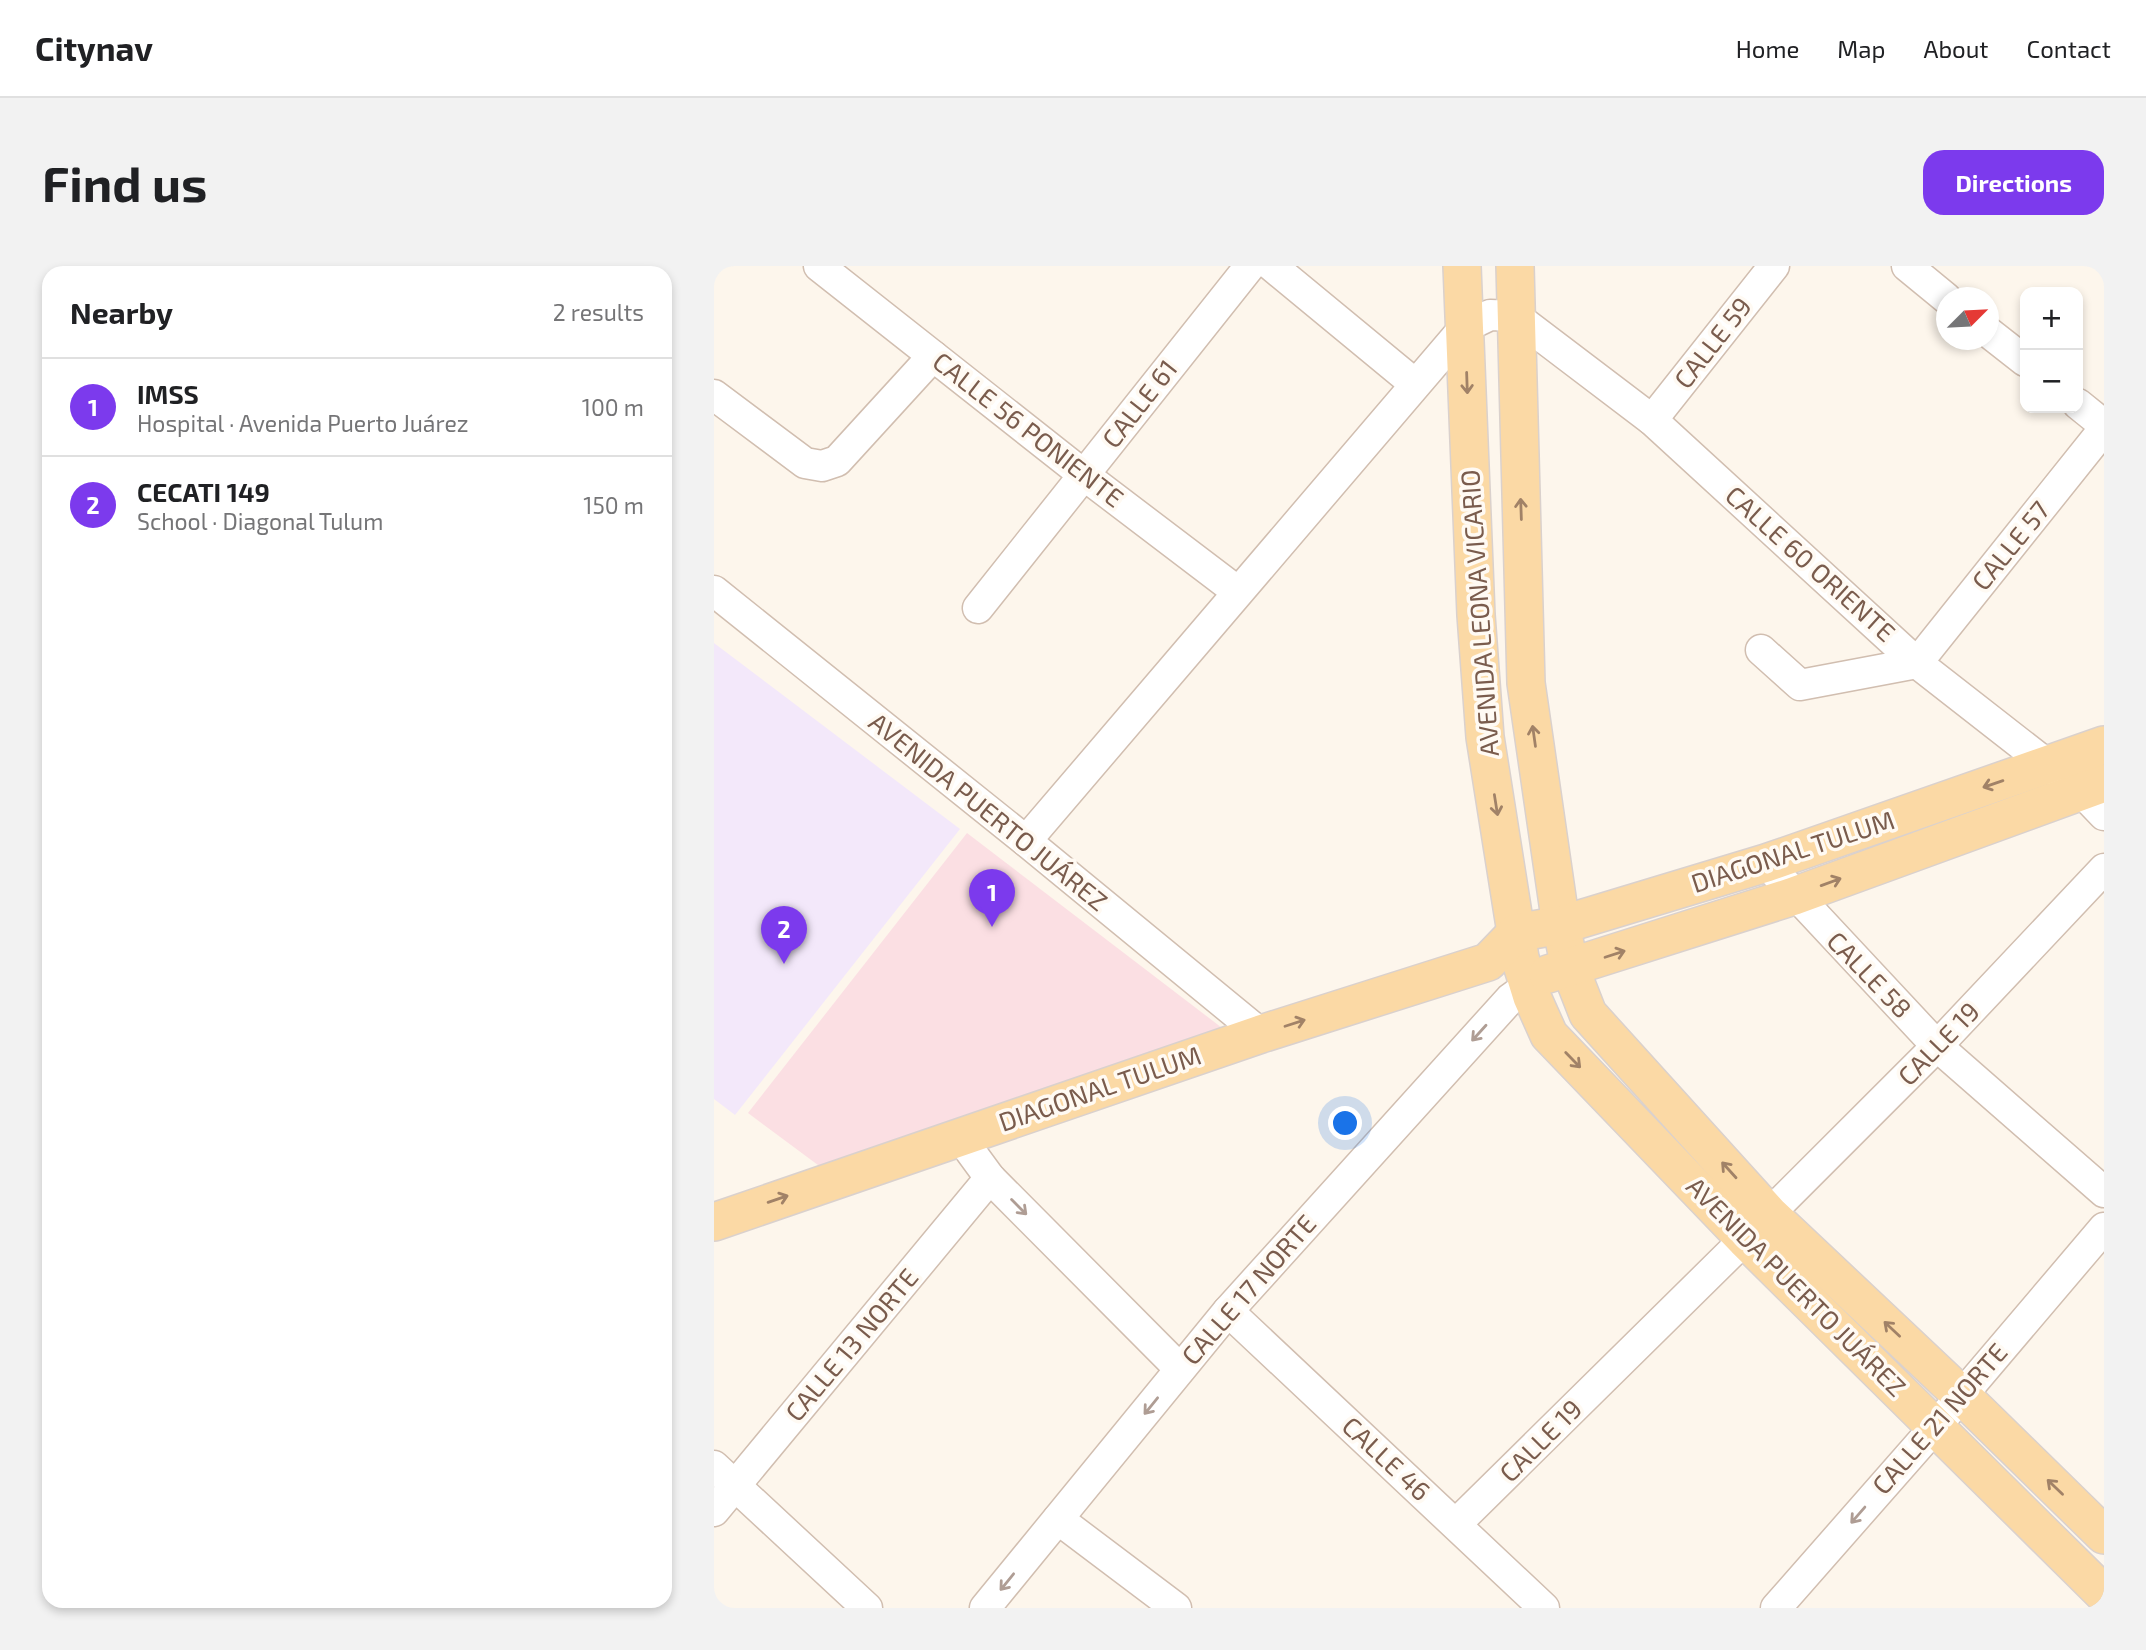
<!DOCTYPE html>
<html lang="en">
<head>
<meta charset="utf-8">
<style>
	body { margin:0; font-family:"Exo 2",sans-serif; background:#f2f2f2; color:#202124 }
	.controls { position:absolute; right:21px; top:21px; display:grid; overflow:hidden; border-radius:14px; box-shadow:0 4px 10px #0003 }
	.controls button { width:63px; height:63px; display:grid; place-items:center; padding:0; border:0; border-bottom:2px solid #e0e0e0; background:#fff; color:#202124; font:35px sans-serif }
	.compass { position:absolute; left:1222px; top:21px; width:63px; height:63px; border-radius:50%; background:#fff; box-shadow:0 4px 10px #0003; rotate:66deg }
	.you { position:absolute; left:632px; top:858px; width:24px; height:24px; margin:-18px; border:5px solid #fff; border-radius:50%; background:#1a73e8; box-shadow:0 0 0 10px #1a73e833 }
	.badge { display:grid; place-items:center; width:46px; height:46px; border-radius:50%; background:#7c3aed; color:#fff; font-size:23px; font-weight:700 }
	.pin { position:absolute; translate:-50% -58px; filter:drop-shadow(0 2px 4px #0008) }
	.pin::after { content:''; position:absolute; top:37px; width:24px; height:21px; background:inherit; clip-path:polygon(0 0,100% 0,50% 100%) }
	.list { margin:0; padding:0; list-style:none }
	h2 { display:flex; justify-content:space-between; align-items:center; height:91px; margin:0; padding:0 28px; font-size:30px }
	h2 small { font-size:23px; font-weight:400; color:#757577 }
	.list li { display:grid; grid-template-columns:46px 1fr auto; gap:21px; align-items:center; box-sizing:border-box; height:98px; padding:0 28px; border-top:2px solid #e0e0e0 }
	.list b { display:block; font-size:26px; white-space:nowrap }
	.list p { margin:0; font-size:23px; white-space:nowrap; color:#757577 }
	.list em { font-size:23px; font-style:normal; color:#757577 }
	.map { position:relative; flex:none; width:1390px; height:1342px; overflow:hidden; border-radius:21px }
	header { display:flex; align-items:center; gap:42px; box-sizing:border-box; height:98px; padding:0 35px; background:#fff; border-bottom:2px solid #e0e0e0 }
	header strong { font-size:33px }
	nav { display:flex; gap:38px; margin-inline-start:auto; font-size:24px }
	.intro { display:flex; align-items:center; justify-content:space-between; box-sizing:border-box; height:168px; padding:0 42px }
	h1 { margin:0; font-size:49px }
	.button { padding:18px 32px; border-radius:21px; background:#7c3aed; color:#fff; font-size:24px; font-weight:700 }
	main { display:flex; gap:42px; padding:0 42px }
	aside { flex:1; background:#fff; border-radius:21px; box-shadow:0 4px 10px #0003 }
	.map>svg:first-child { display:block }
</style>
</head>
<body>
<header>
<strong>Citynav</strong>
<nav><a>Home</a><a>Map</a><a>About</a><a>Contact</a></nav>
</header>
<div class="intro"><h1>Find us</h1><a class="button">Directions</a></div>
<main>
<aside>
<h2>Nearby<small>2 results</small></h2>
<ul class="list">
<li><span class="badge">1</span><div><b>IMSS</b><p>Hospital · Avenida Puerto Juárez</p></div><em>100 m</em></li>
<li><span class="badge">2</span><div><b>CECATI 149</b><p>School · Diagonal Tulum</p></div><em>150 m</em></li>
</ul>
</aside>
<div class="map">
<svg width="1390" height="1342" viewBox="0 0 1390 1342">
	<rect width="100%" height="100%" fill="#fdf6ec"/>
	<polygon fill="#f3e8fa" points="0,377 246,563 21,849 0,833"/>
	<polygon fill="#fbdfe3" points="253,567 516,768 108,902 34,847"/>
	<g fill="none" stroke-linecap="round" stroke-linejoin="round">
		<defs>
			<g id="minor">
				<polyline points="105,0 370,209 524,326"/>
				<polyline points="558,0 701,118"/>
				<polyline points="1193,0 1232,32"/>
				<polyline points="1274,66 1311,95"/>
				<polyline points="0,129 91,197 108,200 123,195 219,90"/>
				<polyline points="1364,138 1390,159"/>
				<polyline points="938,154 1060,0"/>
				<polyline points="0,325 312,575 547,768"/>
				<polyline points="264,342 536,0"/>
				<polyline points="1047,384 1086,419 1203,397 1390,163"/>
				<polyline points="312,575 751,61 776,49 801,50 938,154 1203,397 1367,525 1390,549"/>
				<polyline points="1052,597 1223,780 1390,926"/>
				<polyline points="246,871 276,912 466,1103"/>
				<polyline points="1055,948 1223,780 1390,603"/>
				<polyline points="514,1045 830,1342"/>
				<polyline points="0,1200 153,1342"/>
				<polyline points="0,1245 276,912"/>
				<polyline points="344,1253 462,1342"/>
				<polyline points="742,1258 1031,973"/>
				<polyline points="271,1342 514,1045 796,733 814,720"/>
				<polyline points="1062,1342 1221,1161 1390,962"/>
			</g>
			<g id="major">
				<polyline points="748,0 762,349 771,471 806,692 818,731 835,769 1031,973 1390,1328"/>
				<polyline points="801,0 812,417 847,659 856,702 874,748 1055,948 1247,1129 1390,1269"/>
				<polyline points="834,708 1080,630 1390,517"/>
				<polyline points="0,956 547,768 774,696 802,667 847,659 1052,597 1390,479"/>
			</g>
		</defs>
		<use href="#minor" stroke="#d1beb0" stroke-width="33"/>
		<use href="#major" stroke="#dad1cd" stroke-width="40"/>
		<use href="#minor" stroke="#fff" stroke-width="30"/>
		<use href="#major" stroke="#fbd9a5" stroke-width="37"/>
	</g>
	<defs><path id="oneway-shaft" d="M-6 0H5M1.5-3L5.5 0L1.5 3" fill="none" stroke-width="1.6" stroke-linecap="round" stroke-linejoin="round" transform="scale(1.75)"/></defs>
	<g stroke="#a18267">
		<use href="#oneway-shaft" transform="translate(753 117) rotate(88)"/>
		<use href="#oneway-shaft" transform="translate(807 243) rotate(-92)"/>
		<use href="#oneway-shaft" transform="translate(820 470) rotate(-98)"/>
		<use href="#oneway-shaft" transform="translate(1279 518) rotate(161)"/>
		<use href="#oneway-shaft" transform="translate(782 539) rotate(81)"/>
		<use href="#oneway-shaft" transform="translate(1117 616) rotate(-20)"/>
		<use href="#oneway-shaft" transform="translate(901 688) rotate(-18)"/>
		<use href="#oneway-shaft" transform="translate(581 757) rotate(-18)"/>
		<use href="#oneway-shaft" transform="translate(859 794) rotate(46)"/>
		<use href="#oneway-shaft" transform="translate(1015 904) rotate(-132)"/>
		<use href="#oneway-shaft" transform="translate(64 933) rotate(-19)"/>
		<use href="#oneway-shaft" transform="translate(1178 1063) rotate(-137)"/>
		<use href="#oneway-shaft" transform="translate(1341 1221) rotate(-136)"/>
	</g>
	<g stroke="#af9d94">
		<use href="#oneway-shaft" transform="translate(765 767) rotate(132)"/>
		<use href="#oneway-shaft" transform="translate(305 941) rotate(45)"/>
		<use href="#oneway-shaft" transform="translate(437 1140) rotate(129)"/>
		<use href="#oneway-shaft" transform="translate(1144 1249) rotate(131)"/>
		<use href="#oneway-shaft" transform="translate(293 1316) rotate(129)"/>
	</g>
	<g text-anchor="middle" stroke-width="7" stroke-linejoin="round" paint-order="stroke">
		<g font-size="26" fill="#7a5c4d" stroke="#fffaf3">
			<text transform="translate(999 77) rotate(-52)" y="9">CALLE 59</text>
			<text transform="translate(426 138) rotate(-52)" y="9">CALLE 61</text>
			<text transform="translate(314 164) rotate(38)" y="9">CALLE 56 PONIENTE</text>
			<text transform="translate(1297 280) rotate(-51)" y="9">CALLE 57</text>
			<text transform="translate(1096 298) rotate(42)" y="9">CALLE 60 ORIENTE</text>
			<text transform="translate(766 347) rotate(-94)" y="9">AVENIDA LEONA VICARIO</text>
			<text transform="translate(274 546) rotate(39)" y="9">AVENIDA PUERTO JUÁREZ</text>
			<text transform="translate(1079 586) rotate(-18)" y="9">DIAGONAL TULUM</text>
			<text transform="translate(1155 709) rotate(46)" y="9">CALLE 58</text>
			<text transform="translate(1225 778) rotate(-46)" y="9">CALLE 19</text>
			<text transform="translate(386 823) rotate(-19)" y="9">DIAGONAL TULUM</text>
			<text transform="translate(1082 1021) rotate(45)" y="9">AVENIDA PUERTO JUÁREZ</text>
			<text transform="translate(535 1024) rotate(-49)" y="9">CALLE 17 NORTE</text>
			<text transform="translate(138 1079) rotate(-50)" y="9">CALLE 13 NORTE</text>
			<text transform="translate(1226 1153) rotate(-49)" y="9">CALLE 21 NORTE</text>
			<text transform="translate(827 1175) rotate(-45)" y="9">CALLE 19</text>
			<text transform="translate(672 1193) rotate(43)" y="9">CALLE 46</text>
		</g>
	</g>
</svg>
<div class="controls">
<button>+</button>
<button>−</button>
</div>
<svg class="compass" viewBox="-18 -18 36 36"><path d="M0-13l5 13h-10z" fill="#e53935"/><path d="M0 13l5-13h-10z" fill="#757577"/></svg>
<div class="you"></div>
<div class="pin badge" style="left:278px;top:661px">1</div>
<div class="pin badge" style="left:70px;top:698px">2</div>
</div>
</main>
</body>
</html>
